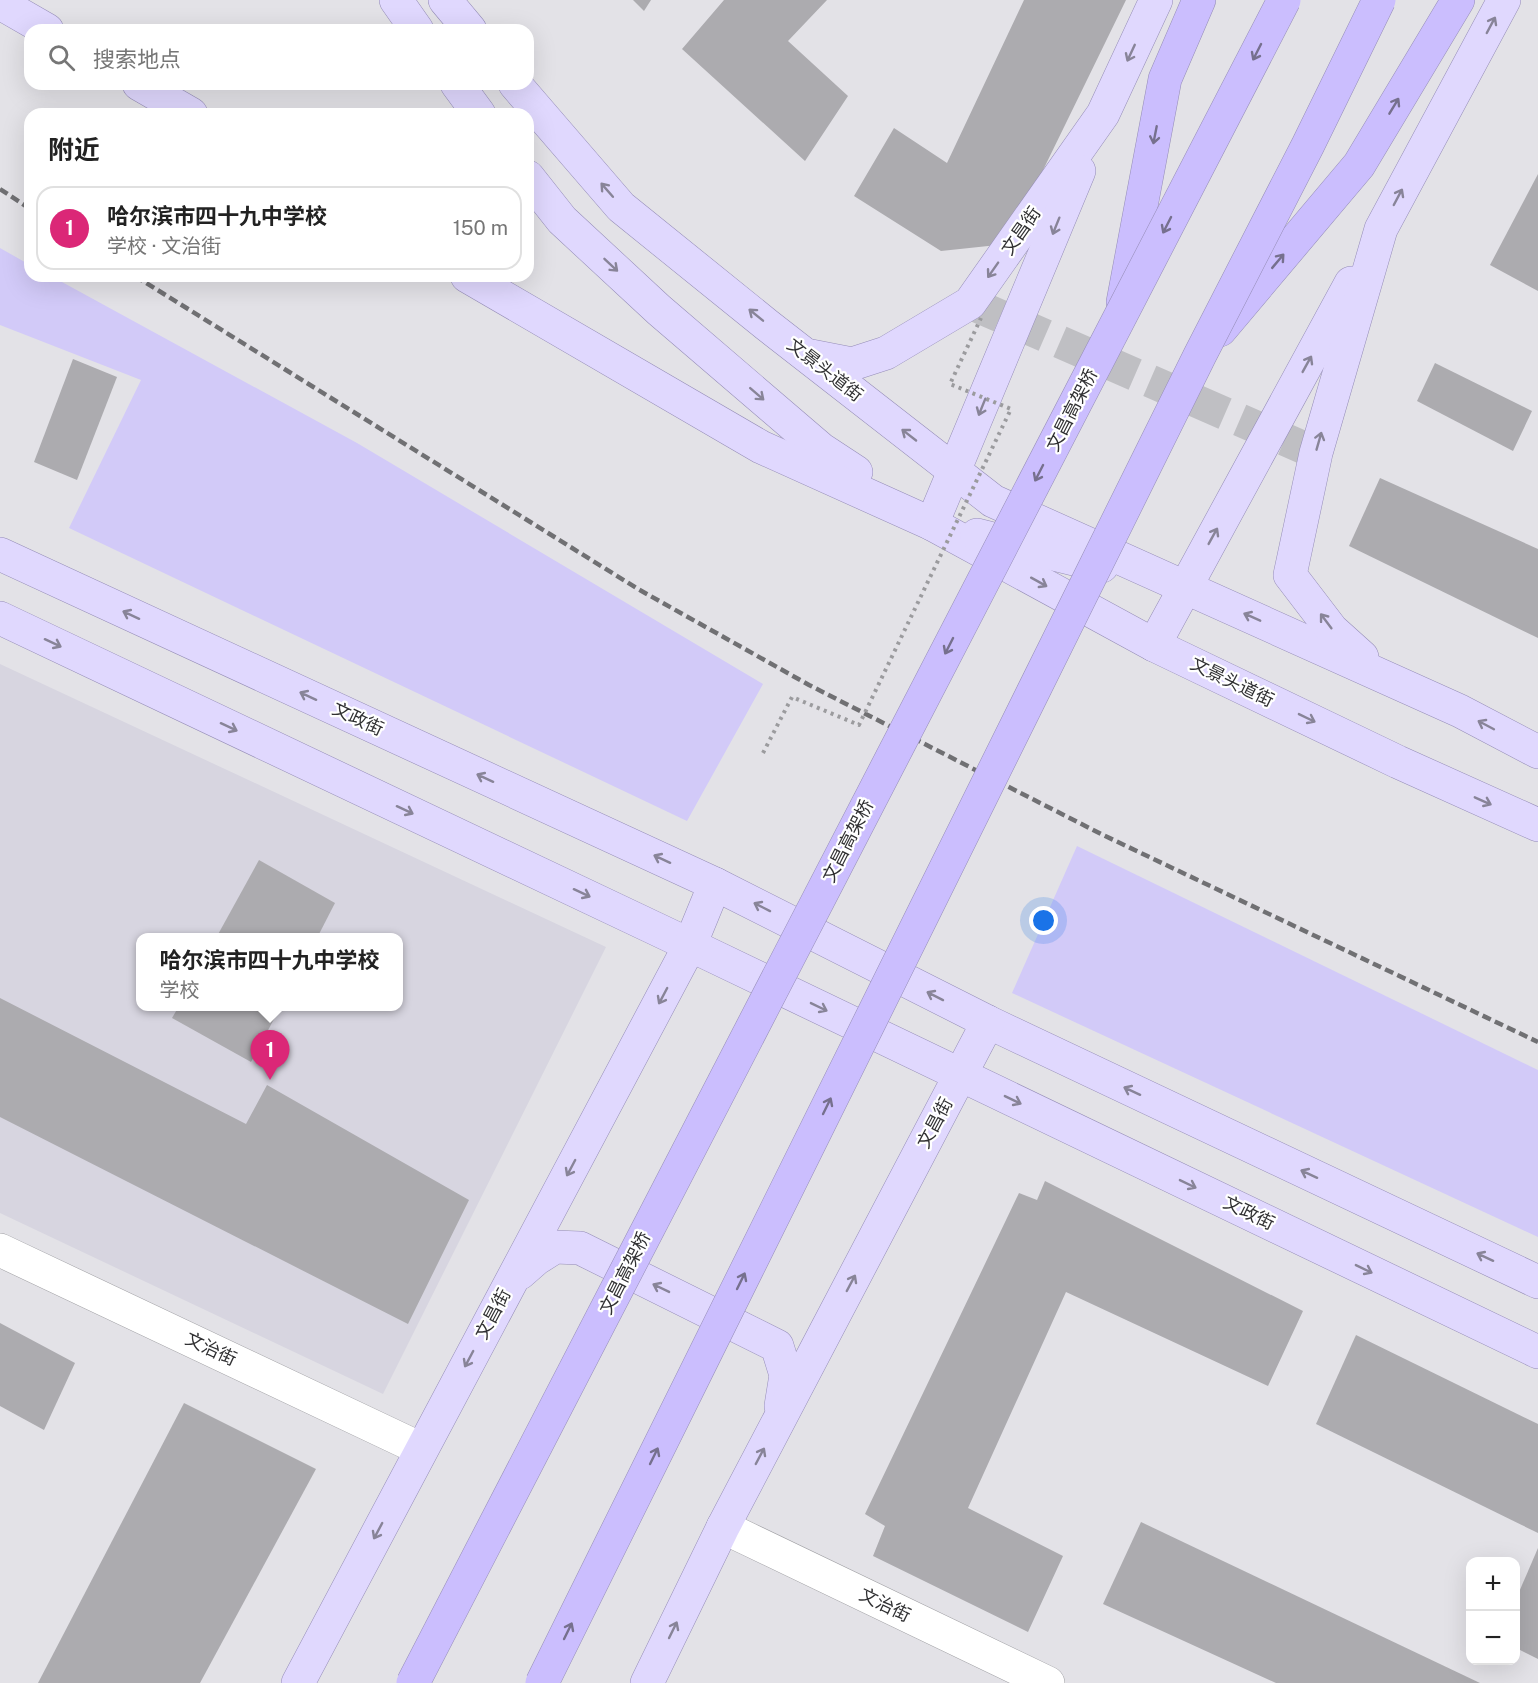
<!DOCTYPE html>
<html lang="zh">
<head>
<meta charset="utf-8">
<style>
	body { margin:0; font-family:"Public Sans","Noto Sans SC",sans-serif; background:#f2f2f2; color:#222 }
	.controls { position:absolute; right:18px; bottom:18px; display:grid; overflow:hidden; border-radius:12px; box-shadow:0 6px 24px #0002 }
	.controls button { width:54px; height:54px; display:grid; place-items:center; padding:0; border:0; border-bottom:2px solid #e0e0e0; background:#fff; color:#222; font:30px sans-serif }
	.you { position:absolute; left:1044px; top:921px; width:21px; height:21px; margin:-15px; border:4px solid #fff; border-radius:50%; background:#1a73e8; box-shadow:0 0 0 9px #1a73e833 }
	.badge { display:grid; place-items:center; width:39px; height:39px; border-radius:50%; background:#db2777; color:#fff; font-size:20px; font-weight:700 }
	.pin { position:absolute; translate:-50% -50px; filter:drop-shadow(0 2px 3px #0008) }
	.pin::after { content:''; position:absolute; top:32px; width:21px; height:18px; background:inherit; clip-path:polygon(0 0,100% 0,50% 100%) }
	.popup { position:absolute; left:136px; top:933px; width:267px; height:78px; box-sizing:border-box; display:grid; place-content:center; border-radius:12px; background:#fff; filter:drop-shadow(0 2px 4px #0005); font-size:20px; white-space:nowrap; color:#767676 }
	.popup b { font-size:22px; color:#222 }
	.popup::after { content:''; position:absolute; left:50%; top:100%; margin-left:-12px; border:12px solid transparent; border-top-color:#fff }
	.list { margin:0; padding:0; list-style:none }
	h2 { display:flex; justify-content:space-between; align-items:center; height:78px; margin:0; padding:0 24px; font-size:26px }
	h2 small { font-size:20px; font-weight:400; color:#767676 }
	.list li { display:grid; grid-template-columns:39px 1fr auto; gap:18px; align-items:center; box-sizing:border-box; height:84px; margin:0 12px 12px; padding:0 12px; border:2px solid #e0e0e0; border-radius:18px }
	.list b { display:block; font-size:22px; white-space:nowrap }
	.list p { margin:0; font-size:20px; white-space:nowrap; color:#767676 }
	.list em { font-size:20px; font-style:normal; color:#767676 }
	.icon { flex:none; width:33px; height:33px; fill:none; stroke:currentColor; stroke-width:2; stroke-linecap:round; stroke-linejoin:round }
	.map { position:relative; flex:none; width:1538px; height:1683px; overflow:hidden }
	.search { position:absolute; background:#fff; box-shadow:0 6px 24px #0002; left:24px; top:24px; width:510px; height:66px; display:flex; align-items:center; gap:15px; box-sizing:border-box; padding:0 21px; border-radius:18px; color:#767676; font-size:22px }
	.panel { position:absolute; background:#fff; box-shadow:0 6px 24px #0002; left:24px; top:108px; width:510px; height:174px; border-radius:18px }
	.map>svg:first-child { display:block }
</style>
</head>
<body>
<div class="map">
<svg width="1538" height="1683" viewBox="0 0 1538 1683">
	<rect width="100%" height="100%" fill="#e3e2e7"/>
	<path fill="#d7d5e0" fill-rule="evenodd" d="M0 664 606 947 383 1394 0 1213ZM141 938H399V1006H141Z"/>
	<g fill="#d2caf8">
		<polygon points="0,248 30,265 30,276 51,276 357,443 763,684 687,821 69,528 141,380 0,325"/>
		<polygon points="1077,846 1538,1070 1538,1237 1012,993"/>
	</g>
	<g fill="#acabaf">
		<polygon points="633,0 651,0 644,11"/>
		<polygon points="724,0 827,0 788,41 848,96 805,161 682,49"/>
		<polygon points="1024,0 1126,0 1007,244 941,251 854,196 894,128 947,163"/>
		<polygon points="1538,174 1538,291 1490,265"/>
		<polygon points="73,359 117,377 77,480 34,462"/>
		<polygon points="1435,363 1532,411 1513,451 1417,401"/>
		<polygon points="1380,478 1538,549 1538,638 1349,546"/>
		<polygon points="259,860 335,903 317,938 216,938"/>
		<polygon points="0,998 246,1124 267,1085 469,1200 408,1324 0,1117"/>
		<polygon points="179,1006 281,1006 251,1062 172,1018"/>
		<polygon points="1045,1181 1303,1311 1268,1386 1066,1292 968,1508 1063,1556 1028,1632 873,1556 885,1526 865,1514 1019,1193 1037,1200"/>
		<polygon points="0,1323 75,1363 44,1430 0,1406"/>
		<polygon points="1356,1335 1538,1424 1538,1533 1316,1424"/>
		<polygon points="184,1403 316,1469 200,1683 38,1683"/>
		<polygon points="1141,1522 1480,1683 1276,1683 1103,1604"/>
		<polygon points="1538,1548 1538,1659 1516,1648 1516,1599"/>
	</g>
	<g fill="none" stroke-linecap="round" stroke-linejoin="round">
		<polyline stroke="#bfbfc3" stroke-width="33" stroke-dasharray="33 16" stroke-linecap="butt" points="970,303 1316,453"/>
		<defs>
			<g id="minor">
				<polyline points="0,1250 421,1449"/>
				<polyline points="723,1527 1048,1683"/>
			</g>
			<g id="major">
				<polyline points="396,0 417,30"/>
				<polyline points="445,0 470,30"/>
				<polyline points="0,3 47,30"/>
				<polyline points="139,84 191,114"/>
				<polyline points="457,84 479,114"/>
				<polyline points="515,84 621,207 767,325 993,501 1460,711 1538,752"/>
				<polyline points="528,177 562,220 659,310 821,449 856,472"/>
				<polyline points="467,276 761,447 932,524 1154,645 1398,762 1538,825"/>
				<polyline points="811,356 852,364 886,353 970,303 1103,114 1156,0"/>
				<polyline points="932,524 1079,171"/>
				<polyline points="977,535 1102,566"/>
				<polyline points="0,554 715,884 988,1022 1538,1282"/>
				<polyline points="0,618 690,945 1538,1352"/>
				<polyline points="1154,645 1351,283"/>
				<polyline points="1362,657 1332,630 1290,575 1316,453 1381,229 1504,0"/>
				<polyline points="520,1273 536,1259 555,1247 580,1248 777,1346 786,1375 781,1406"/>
				<polyline points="298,1683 690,945 715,884"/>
				<polyline points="647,1683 723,1527 988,1022"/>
			</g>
			<g id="highway">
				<polyline points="1123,302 1165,79 1199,0"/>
				<polyline points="1220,330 1359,165 1458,0"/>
			</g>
		</defs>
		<use href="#minor" stroke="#9f9fa3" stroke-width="34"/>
		<use href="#major" stroke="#958db7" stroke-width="34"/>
		<use href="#highway" stroke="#958db7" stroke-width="34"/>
		<use href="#minor" stroke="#fff" stroke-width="33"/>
		<use href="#major" stroke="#e0d8fe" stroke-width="33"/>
		<use href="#highway" stroke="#cbbefe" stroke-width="33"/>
		<g stroke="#707073" stroke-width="4.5" stroke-dasharray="9 4.5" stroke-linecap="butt">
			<polyline points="0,189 30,209"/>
			<polyline points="135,276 638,589 809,685 1101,834 1538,1042"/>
		</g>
		<defs>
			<g id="highway-bridge">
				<polyline points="413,1683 1284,0"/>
				<polyline points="542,1683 1200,355 1308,145 1379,0"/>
			</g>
		</defs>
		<use href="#highway-bridge" stroke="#958db7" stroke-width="34" stroke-linecap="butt"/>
		<polyline stroke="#9b9b9e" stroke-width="4" stroke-dasharray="3 4.5" stroke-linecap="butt" points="763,753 792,697 859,725 1011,409 950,384 981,318"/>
		<use href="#highway-bridge" stroke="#cbbefe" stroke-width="33"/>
	</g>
	<defs><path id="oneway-shaft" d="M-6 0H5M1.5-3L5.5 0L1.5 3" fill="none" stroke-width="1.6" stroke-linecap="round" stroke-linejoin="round" transform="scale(1.5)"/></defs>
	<g stroke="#888498">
		<use href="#oneway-shaft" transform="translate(1491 25) rotate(-62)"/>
		<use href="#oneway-shaft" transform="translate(1131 53) rotate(115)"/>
		<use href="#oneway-shaft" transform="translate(607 190) rotate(-131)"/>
		<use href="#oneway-shaft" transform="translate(1398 197) rotate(-62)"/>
		<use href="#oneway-shaft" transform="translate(1056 226) rotate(112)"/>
		<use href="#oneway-shaft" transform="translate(611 265) rotate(43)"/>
		<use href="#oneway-shaft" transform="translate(993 270) rotate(125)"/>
		<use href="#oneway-shaft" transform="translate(756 315) rotate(-141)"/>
		<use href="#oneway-shaft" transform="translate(1307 364) rotate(-61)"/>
		<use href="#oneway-shaft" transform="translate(757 394) rotate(41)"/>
		<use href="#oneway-shaft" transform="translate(982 407) rotate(112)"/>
		<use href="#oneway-shaft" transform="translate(909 435) rotate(-142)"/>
		<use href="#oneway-shaft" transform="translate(1319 441) rotate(-74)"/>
		<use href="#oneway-shaft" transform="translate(1213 536) rotate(-61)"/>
		<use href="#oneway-shaft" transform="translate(1039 582) rotate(29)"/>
		<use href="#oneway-shaft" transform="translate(131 615) rotate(-155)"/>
		<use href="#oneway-shaft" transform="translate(1252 617) rotate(-156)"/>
		<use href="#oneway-shaft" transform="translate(1326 621) rotate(-127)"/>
		<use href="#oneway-shaft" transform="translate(53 643) rotate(25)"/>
		<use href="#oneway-shaft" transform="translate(308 696) rotate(-155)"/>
		<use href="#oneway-shaft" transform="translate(1307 718) rotate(26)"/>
		<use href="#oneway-shaft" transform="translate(1486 725) rotate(-152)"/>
		<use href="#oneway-shaft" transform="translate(229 727) rotate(25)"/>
		<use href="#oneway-shaft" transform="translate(485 778) rotate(-155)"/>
		<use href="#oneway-shaft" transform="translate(1483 801) rotate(24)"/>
		<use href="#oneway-shaft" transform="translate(405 810) rotate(25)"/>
		<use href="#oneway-shaft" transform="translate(662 859) rotate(-155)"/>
		<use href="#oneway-shaft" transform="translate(582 893) rotate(25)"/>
		<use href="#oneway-shaft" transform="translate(762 907) rotate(-153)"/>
		<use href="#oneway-shaft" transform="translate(663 996) rotate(118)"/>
		<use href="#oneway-shaft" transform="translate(935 996) rotate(-153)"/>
		<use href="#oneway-shaft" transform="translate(819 1007) rotate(26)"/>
		<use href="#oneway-shaft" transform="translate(1132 1091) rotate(-155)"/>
		<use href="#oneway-shaft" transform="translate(1013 1100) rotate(26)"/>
		<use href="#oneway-shaft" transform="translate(571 1168) rotate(118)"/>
		<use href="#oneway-shaft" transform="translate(1309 1174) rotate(-155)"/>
		<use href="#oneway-shaft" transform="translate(1188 1184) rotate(26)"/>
		<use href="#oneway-shaft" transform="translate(1485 1257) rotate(-155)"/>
		<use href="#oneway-shaft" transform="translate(1364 1269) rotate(26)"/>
		<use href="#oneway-shaft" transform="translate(851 1283) rotate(-62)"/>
		<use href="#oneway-shaft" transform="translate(661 1288) rotate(-154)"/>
		<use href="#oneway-shaft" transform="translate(469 1359) rotate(118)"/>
		<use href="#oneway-shaft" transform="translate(760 1456) rotate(-62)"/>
		<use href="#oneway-shaft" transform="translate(378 1531) rotate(118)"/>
		<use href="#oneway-shaft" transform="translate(673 1630) rotate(-64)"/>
	</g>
	<g stroke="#76708e">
		<use href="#oneway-shaft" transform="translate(1257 52) rotate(117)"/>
		<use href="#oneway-shaft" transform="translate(1394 106) rotate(-59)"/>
		<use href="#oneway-shaft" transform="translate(1155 135) rotate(101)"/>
		<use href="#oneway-shaft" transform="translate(1167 225) rotate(117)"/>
		<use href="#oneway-shaft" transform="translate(1278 261) rotate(-50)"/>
		<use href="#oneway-shaft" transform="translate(1039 473) rotate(117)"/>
		<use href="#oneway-shaft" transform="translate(949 646) rotate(117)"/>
		<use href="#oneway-shaft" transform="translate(827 1106) rotate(-64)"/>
		<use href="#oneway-shaft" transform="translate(741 1281) rotate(-64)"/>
		<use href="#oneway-shaft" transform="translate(654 1456) rotate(-64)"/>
		<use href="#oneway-shaft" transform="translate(568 1631) rotate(-64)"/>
	</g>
	<g text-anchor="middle" stroke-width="4.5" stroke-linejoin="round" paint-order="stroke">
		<g font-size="18" fill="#313133" stroke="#fff">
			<text transform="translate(1021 231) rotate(-55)" y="6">文昌街</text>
			<text transform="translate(825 370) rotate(38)" y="6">文景头道街</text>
			<text transform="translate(1072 410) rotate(-63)" y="6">文昌高架桥</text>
			<text transform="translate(1232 682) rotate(26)" y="6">文景头道街</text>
			<text transform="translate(358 719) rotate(25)" y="6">文政街</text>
			<text transform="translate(848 841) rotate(-63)" y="6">文昌高架桥</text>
			<text transform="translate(935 1123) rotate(-62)" y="6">文昌街</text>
			<text transform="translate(1249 1213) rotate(26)" y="6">文政街</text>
			<text transform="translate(625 1273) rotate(-63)" y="6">文昌高架桥</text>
			<text transform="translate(493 1314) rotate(-62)" y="6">文昌街</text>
			<text transform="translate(211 1349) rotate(25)" y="6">文治街</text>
			<text transform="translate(885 1605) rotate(26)" y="6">文治街</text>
		</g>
	</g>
</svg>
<div class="controls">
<button>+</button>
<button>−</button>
</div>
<div class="you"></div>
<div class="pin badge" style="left:270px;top:1080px">1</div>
<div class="popup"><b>哈尔滨市四十九中学校</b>学校</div>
<div class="search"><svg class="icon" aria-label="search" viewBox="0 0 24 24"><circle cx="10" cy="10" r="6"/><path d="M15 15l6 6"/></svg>搜索地点</div>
<section class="panel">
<h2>附近<small></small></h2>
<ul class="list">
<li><span class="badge">1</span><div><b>哈尔滨市四十九中学校</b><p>学校 · 文治街</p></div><em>150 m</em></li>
</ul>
</section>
</div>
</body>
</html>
